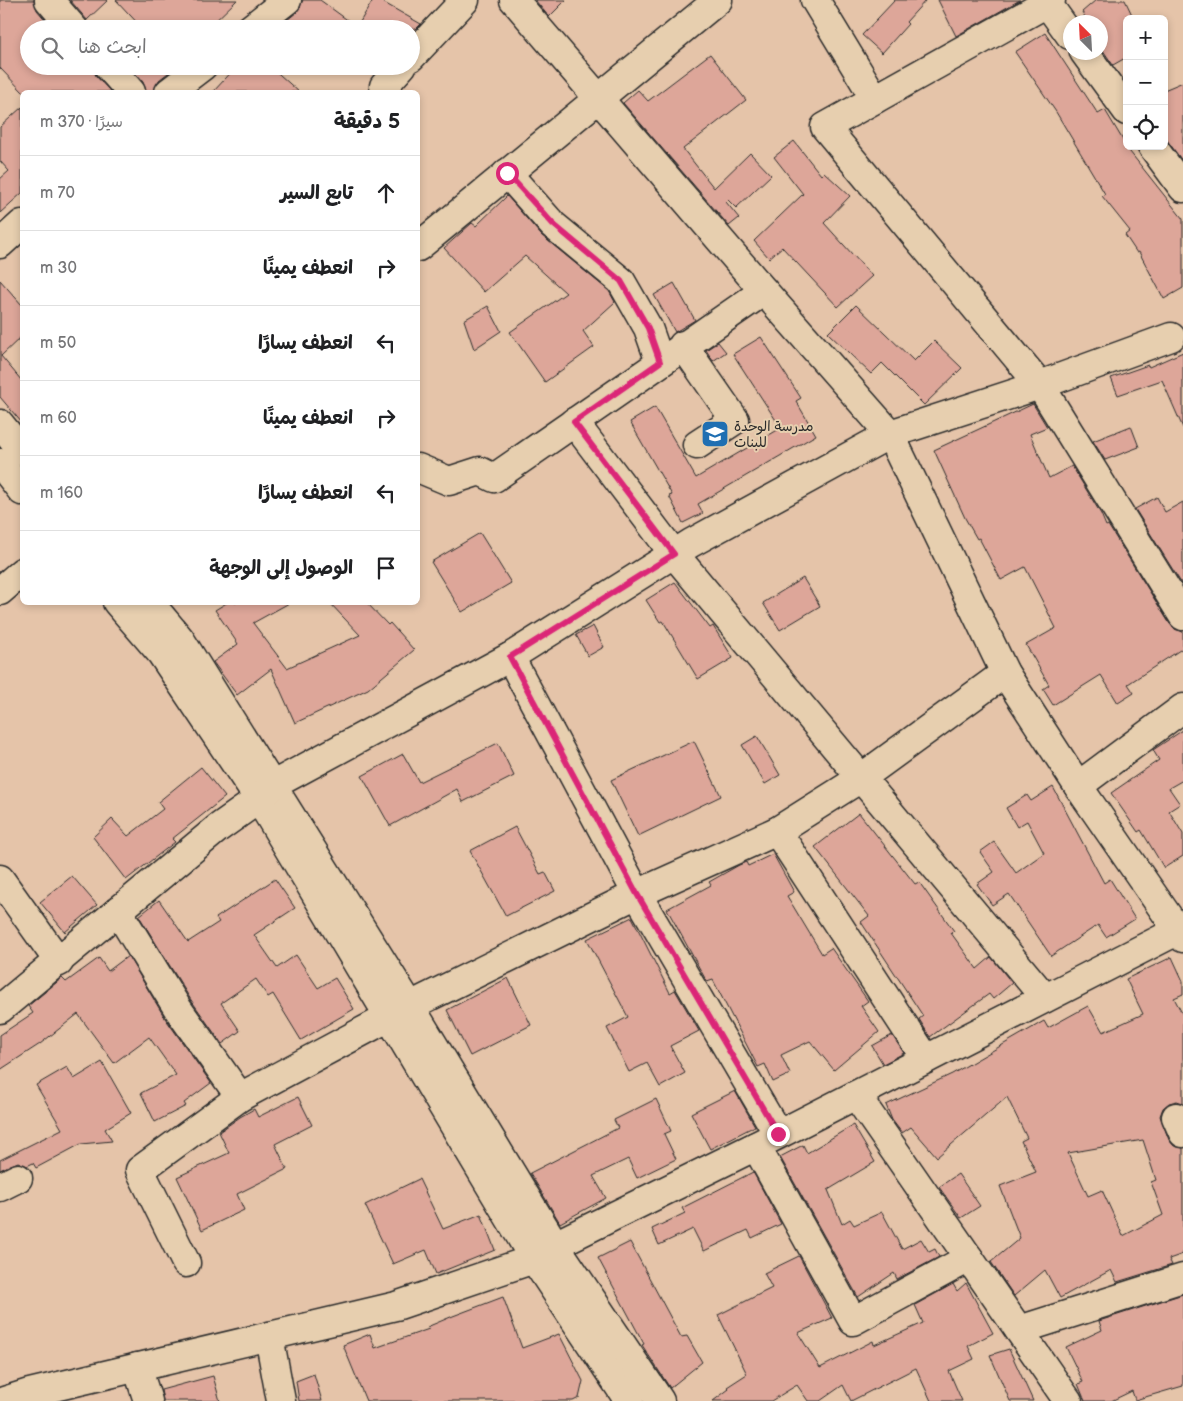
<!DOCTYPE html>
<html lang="ar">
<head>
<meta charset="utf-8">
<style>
	body { margin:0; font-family:"Balsamiq Sans","Playpen Sans Arabic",sans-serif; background:#f6f6f6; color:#202124; direction:rtl }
	.controls { position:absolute; right:15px; top:15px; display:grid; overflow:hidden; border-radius:8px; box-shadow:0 2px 8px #0003 }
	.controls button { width:45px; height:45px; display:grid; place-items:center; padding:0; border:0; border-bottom:1px solid #e0e0e0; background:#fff; color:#202124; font:25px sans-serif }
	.compass { position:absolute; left:1063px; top:15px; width:45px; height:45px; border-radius:50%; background:#fff; box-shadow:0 2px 8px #0003; rotate:336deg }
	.stop { position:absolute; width:15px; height:15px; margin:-11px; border:4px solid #db2777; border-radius:50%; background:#fff }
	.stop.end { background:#db2777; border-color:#fff; box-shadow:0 1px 5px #0008 }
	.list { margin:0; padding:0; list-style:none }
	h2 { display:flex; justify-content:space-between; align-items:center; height:65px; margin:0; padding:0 20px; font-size:21px }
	h2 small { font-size:16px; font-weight:400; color:#757577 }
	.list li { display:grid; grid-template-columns:32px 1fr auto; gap:15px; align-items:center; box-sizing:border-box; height:75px; padding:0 20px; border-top:1px solid #e0e0e0 }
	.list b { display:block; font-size:19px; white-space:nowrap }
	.list em { font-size:16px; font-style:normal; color:#757577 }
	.icon { flex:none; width:28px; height:28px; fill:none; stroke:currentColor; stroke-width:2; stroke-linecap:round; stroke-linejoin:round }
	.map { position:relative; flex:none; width:1183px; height:1401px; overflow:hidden; direction:ltr }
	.search { position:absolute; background:#fff; box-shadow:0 2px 8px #0003; left:20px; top:20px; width:400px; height:55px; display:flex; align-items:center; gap:12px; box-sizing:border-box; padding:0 18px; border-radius:28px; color:#757577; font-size:19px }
	.panel { position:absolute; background:#fff; box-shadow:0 2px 8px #0003; left:20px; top:90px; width:400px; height:515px; border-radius:8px; direction:rtl }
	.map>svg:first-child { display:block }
</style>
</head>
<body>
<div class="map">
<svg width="1183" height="1401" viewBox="0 0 1183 1401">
	<rect width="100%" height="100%" fill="#e5c4a9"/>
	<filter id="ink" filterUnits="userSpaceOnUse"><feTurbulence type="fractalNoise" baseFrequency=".02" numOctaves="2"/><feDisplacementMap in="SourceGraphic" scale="10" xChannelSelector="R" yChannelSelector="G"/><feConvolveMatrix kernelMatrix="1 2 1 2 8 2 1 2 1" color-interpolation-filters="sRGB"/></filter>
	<g filter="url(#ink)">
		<g fill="#dda699" stroke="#2b2b2b" fill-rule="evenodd">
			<polygon points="0,0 34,0 37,10 53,29 29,29 29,66 93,66 96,76 111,92 23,92 0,68"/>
			<polygon points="70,0 108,0 87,20"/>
			<polygon points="116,0 237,0 207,29 143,29"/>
			<polygon points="303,0 320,0 357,27 373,0 379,0 421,24 416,29 276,29 297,12"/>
			<polygon points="535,0 566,0 549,17"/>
			<polygon points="895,0 926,0 906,22 908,24 882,53 862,35"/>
			<polygon points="938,0 1020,0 956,36"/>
			<polygon points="1096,0 1125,0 1134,19 1127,19 1127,57 1113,65 1100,46 1100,22 1088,22 1082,12"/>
			<polygon points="1045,33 1098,114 1105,110 1130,152 1183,219 1183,288 1164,299 1139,252 1137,253 1125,235 1130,231 1102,196 1105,194 1056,112 1015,52"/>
			<polygon points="710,54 746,100 683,149 714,188 750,153 771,175 736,208 728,200 726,202 739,218 729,226 623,103 638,90 648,101"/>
			<polygon points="129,66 177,66 159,80 154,92 146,92 143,82"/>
			<polygon points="237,66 270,66 299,92 213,92"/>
			<polygon points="1183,82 1183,162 1164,136 1164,90"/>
			<polygon points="22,107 22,193 0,213 0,179 9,171 0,161 0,127"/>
			<polygon points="794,141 821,175 824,172 850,196 824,223 872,276 838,307 782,247 769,258 754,241 803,194 774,157"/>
			<polygon points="507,196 541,235 609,291 615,302 583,331 594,347 545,382 510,332 566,293 525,256 484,292 444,248 472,223 476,226"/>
			<polygon points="0,280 22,305 22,336 1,356 22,381 22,423 0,397"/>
			<polygon points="674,283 695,320 675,332 654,295"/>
			<polygon points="856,305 914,361 934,341 962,368 924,405 882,363 871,374 828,333"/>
			<polygon points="488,306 501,331 474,349 464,320"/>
			<polygon points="761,337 801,398 796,401 816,435 698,504 703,513 683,523 669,496 672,495 630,422 655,407 696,478 781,428 733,354"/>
			<polygon points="718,342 726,352 713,361 706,350"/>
			<polygon points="1183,352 1183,428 1162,380 1118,395 1111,378 1148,365 1149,367"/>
			<polygon points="1033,404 1047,427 1030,434 1049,478 1072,466 1101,514 1106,526 1108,525 1170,624 1175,629 1183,632 1183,648 1128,684 1134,693 1118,703 1101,675 1053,705 1043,689 1049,685 1026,645 1056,628 1025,567 1001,580 979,538 977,539 965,518 934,450"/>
			<polygon points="1131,426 1139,447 1105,460 1093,441"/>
			<polygon points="1157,497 1165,512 1183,502 1183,586 1135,509"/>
			<polygon points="480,533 511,583 462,612 431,562"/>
			<polygon points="803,578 820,606 780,630 763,603"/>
			<polygon points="675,582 710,628 713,626 733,658 698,679 663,621 660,622 646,600"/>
			<polygon points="228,602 291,602 253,623 287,668 360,635 329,602 366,602 388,625 390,623 414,650 368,689 295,723 271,669 237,695 213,662 238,644 215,610"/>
			<polygon points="593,626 604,647 588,656 576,635"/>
			<polygon points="1183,730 1183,780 1169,788 1180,804 1169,811 1183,834 1183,856 1164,868 1141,830 1138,832 1111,793 1159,760 1153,750"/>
			<polygon points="757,736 780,775 765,784 742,745"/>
			<polygon points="694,741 721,796 638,836 611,780"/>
			<polygon points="498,743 514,776 463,802 457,789 390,826 362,776 403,754 419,782"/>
			<polygon points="201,767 225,797 172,839 175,842 126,880 93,837 112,819 128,836 163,809 158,802"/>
			<polygon points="1053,787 1104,883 1110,879 1135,919 1106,937 1098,925 1051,956 1009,894 992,905 977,884 994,872 980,852 994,842 1016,873 1044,853 1027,821 1017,827 1006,808 1027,795 1031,801"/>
			<polygon points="859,813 915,884 919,882 954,931 951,933 977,969 991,957 1012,983 993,999 989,994 930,1037 919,1019 923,1016 861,922 869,916 815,847"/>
			<polygon points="515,827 540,874 545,872 555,891 506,916 470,851"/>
			<polygon points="773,854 794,892 787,896 822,954 831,948 868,1001 861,1006 879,1032 834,1070 810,1041 781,1055 790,1074 773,1082 765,1064 758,1067 713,980 707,982 667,909 711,885 709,882 739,865 746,862 748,866"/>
			<polygon points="72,876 97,905 65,932 40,902"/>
			<polygon points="275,879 295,908 254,935 277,968 296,955 318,988 335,978 354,1009 301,1040 273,994 268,997 256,979 221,1003 240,1031 222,1044 191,1000 139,916 159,900 188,942 219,922 216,918"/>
			<polygon points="632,917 670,993 675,990 699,1031 670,1046 685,1073 660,1087 647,1063 629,1072 607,1028 628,1017 587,939"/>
			<polygon points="128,956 165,1018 211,1083 184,1103 186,1106 155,1122 141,1093 176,1075 149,1037 114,1063 78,1014 40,1044 0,1070 0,1035 33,1013 28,1006 62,978 66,982 99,958 108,971"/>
			<path d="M1172 957 1183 981V994L1174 998 1183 1015V1103L1177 1101 1169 1103 1163 1108 1160 1116 1169 1140 1174 1146 1183 1148V1254L1169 1259 1172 1265 1117 1282 1111 1270 1060 1298 1045 1270 1014 1296 991 1262 1020 1238 1000 1186 1036 1172 1021 1141 1027 1138 1007 1097 937 1157 911 1127 902 1133 892 1120 886 1105 952 1074 1044 1021 1048 1028 1088 1006 1103 1032 1143 1014 1126 979ZM1143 1140 1156 1180 1151 1182 1163 1215 1123 1236 1102 1190 1088 1196 1068 1153Z"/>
			<polygon points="508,978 531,1025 470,1056 447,1010"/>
			<polygon points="892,1035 904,1053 883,1064 872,1046"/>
			<polygon points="102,1062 131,1113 105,1129 112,1141 81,1144 36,1168 33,1163 27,1166 18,1162 0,1170 0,1160 62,1129 36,1085 67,1067 74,1079"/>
			<polygon points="735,1091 755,1126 710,1149 691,1113"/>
			<polygon points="298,1097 312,1125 275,1144 287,1169 237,1194 244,1210 202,1230 177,1177 229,1153 219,1132 240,1117 254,1109 258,1117"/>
			<polygon points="656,1099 671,1131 664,1134 676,1159 637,1178 628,1159 593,1176 606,1198 560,1223 530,1173 618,1128 614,1120"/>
			<polygon points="853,1125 875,1162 828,1190 842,1224 850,1219 854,1225 882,1212 902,1249 921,1239 929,1252 935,1249 939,1257 897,1279 894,1273 858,1297 780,1157 803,1145 807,1153"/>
			<polygon points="753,1172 781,1224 752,1238 748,1230 704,1251 693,1229 659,1245 652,1229 685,1213 682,1208"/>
			<polygon points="958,1174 980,1206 961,1218 939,1187"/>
			<polygon points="419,1179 443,1229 481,1214 495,1250 436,1274 426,1250 393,1264 365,1205"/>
			<polygon points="630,1242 681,1337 687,1336 702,1362 670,1388 642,1345 644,1344 598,1258"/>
			<polygon points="799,1256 832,1318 798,1333 820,1368 873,1341 874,1345 923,1323 915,1305 953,1284 957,1291 966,1283 993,1333 968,1346 974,1359 949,1371 962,1401 931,1401 916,1368 851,1401 843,1385 820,1401 808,1401 797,1385 771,1401 713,1401 729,1389 727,1387 747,1374 718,1315 772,1288 764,1273"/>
			<polygon points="1183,1294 1183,1386 1135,1400 1132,1391 1111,1401 1085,1401 1078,1384 1083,1382 1066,1347 1102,1330 1099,1321"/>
			<polygon points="503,1297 522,1348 559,1334 583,1381 579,1398 573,1401 366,1401 343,1345 370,1334 375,1348 429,1329 427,1327 453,1316"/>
			<polygon points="1009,1349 1033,1401 1010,1401 990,1355"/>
			<polygon points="314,1374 322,1401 299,1401 296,1381"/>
			<polygon points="213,1376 220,1401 163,1401 161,1390"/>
		</g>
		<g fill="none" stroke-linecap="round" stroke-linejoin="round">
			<defs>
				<g id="minor">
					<polyline points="49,0 74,29"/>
					<polyline points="514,0 764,291 890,434 1005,673 1078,786 1183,938"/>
					<polyline points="815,0 875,99"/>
					<polyline points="1051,0 1047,3 1070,35"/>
					<polyline points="1047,3 825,127 1040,385 1183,616"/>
					<polyline points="250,29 287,0"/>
					<polyline points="1084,52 1127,111"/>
					<polyline points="411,57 465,0"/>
					<polyline points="108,66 131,92"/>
					<polyline points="384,86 402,66"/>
					<polyline points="169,92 203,66"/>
					<polyline points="1152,146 1183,188"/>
					<polyline points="507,173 553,225 621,281 648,328 660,362"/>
					<polyline points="0,244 22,224"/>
					<polyline points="418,247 718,0"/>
					<polyline points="683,345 735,420 697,445"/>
					<polyline points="574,422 674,554 1045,998"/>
					<polyline points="0,424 22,451"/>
					<polyline points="0,463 22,491"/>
					<polyline points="418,468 449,481 480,471 494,478 764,291"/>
					<polyline points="0,591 22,572"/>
					<polyline points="117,602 161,653 259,799 534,1259 629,1401"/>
					<polyline points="149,602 180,639 410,1006 555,1245 660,1401"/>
					<polyline points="510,657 637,894 778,1134"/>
					<polyline points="1078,786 1183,708"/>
					<polyline points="777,831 926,1059"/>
					<polyline points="0,879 59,962"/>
					<polyline points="118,911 178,1009 240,1097"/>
					<polyline points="0,1009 218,828 259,799 273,785 510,657 691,543 890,434 1040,385 1171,337"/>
					<polyline points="856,1095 1068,1401"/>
					<polyline points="1176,1117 1183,1133"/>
					<polyline points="756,1146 853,1321 969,1258"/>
					<polyline points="0,1187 18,1178"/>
					<polyline points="186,1263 140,1170 240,1097 410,1006 637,894 777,831 861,778 1005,673"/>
					<polyline points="1019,1330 1183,1278"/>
					<polyline points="269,1336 281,1401"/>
					<polyline points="137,1367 148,1401"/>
					<polyline points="4,1401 29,1393 396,1306 534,1259 555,1245 756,1146 1179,930"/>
				</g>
			</defs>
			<use href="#minor" stroke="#2b2b2b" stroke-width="31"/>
			<use href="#minor" stroke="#e7cfaf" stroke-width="28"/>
		</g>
	</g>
	<g fill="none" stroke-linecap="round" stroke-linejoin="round" filter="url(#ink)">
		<polyline stroke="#db2777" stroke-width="6" points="507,173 553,224 621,281 648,328 660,362 574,422 674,554 510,657 637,894 778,1134"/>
	</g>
	<defs>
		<symbol id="school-square" viewBox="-11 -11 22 22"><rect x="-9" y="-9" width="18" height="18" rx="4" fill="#1f6fb2" stroke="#e7cfaf"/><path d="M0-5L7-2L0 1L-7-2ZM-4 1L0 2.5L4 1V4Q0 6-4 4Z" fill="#fff"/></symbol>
	</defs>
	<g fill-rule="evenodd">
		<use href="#school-square" x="699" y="418" width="32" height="32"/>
	</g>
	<g text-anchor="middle" stroke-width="4" stroke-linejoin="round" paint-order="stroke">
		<g font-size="14" fill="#2b2b2b" stroke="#e7cfaf" text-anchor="start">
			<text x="734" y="431">مدرسة الوحدة<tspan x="734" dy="16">للبنات</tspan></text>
		</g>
	</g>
</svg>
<div class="controls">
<button>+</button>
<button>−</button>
<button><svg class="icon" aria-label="locate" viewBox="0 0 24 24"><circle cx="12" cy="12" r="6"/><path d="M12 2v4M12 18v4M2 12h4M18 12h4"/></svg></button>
</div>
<svg class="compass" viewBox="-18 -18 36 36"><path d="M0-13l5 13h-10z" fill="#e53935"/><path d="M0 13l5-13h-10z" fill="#757577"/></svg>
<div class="stop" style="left:507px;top:173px"></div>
<div class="stop end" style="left:778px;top:1134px"></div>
<div class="search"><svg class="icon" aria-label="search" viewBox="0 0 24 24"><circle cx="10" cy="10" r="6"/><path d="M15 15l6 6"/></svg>ابحث هنا</div>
<section class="panel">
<h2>5 دقيقة<small>سيرًا · 370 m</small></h2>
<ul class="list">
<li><svg class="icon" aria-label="ahead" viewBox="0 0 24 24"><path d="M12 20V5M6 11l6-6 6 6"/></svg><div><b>تابع السير</b></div><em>70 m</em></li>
<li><svg class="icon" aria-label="right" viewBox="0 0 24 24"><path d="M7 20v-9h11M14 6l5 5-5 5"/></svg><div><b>انعطف يمينًا</b></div><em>30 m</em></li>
<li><svg class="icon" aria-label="left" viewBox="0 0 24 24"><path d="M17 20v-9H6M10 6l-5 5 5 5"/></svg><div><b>انعطف يسارًا</b></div><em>50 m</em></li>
<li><svg class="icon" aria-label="right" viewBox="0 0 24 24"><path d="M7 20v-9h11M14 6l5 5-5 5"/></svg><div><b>انعطف يمينًا</b></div><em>60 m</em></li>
<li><svg class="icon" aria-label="left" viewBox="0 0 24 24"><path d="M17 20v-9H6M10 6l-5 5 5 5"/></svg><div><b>انعطف يسارًا</b></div><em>160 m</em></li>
<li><svg class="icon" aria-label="arrive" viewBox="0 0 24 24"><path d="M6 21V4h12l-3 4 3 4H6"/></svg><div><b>الوصول إلى الوجهة</b></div></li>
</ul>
</section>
</div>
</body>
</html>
